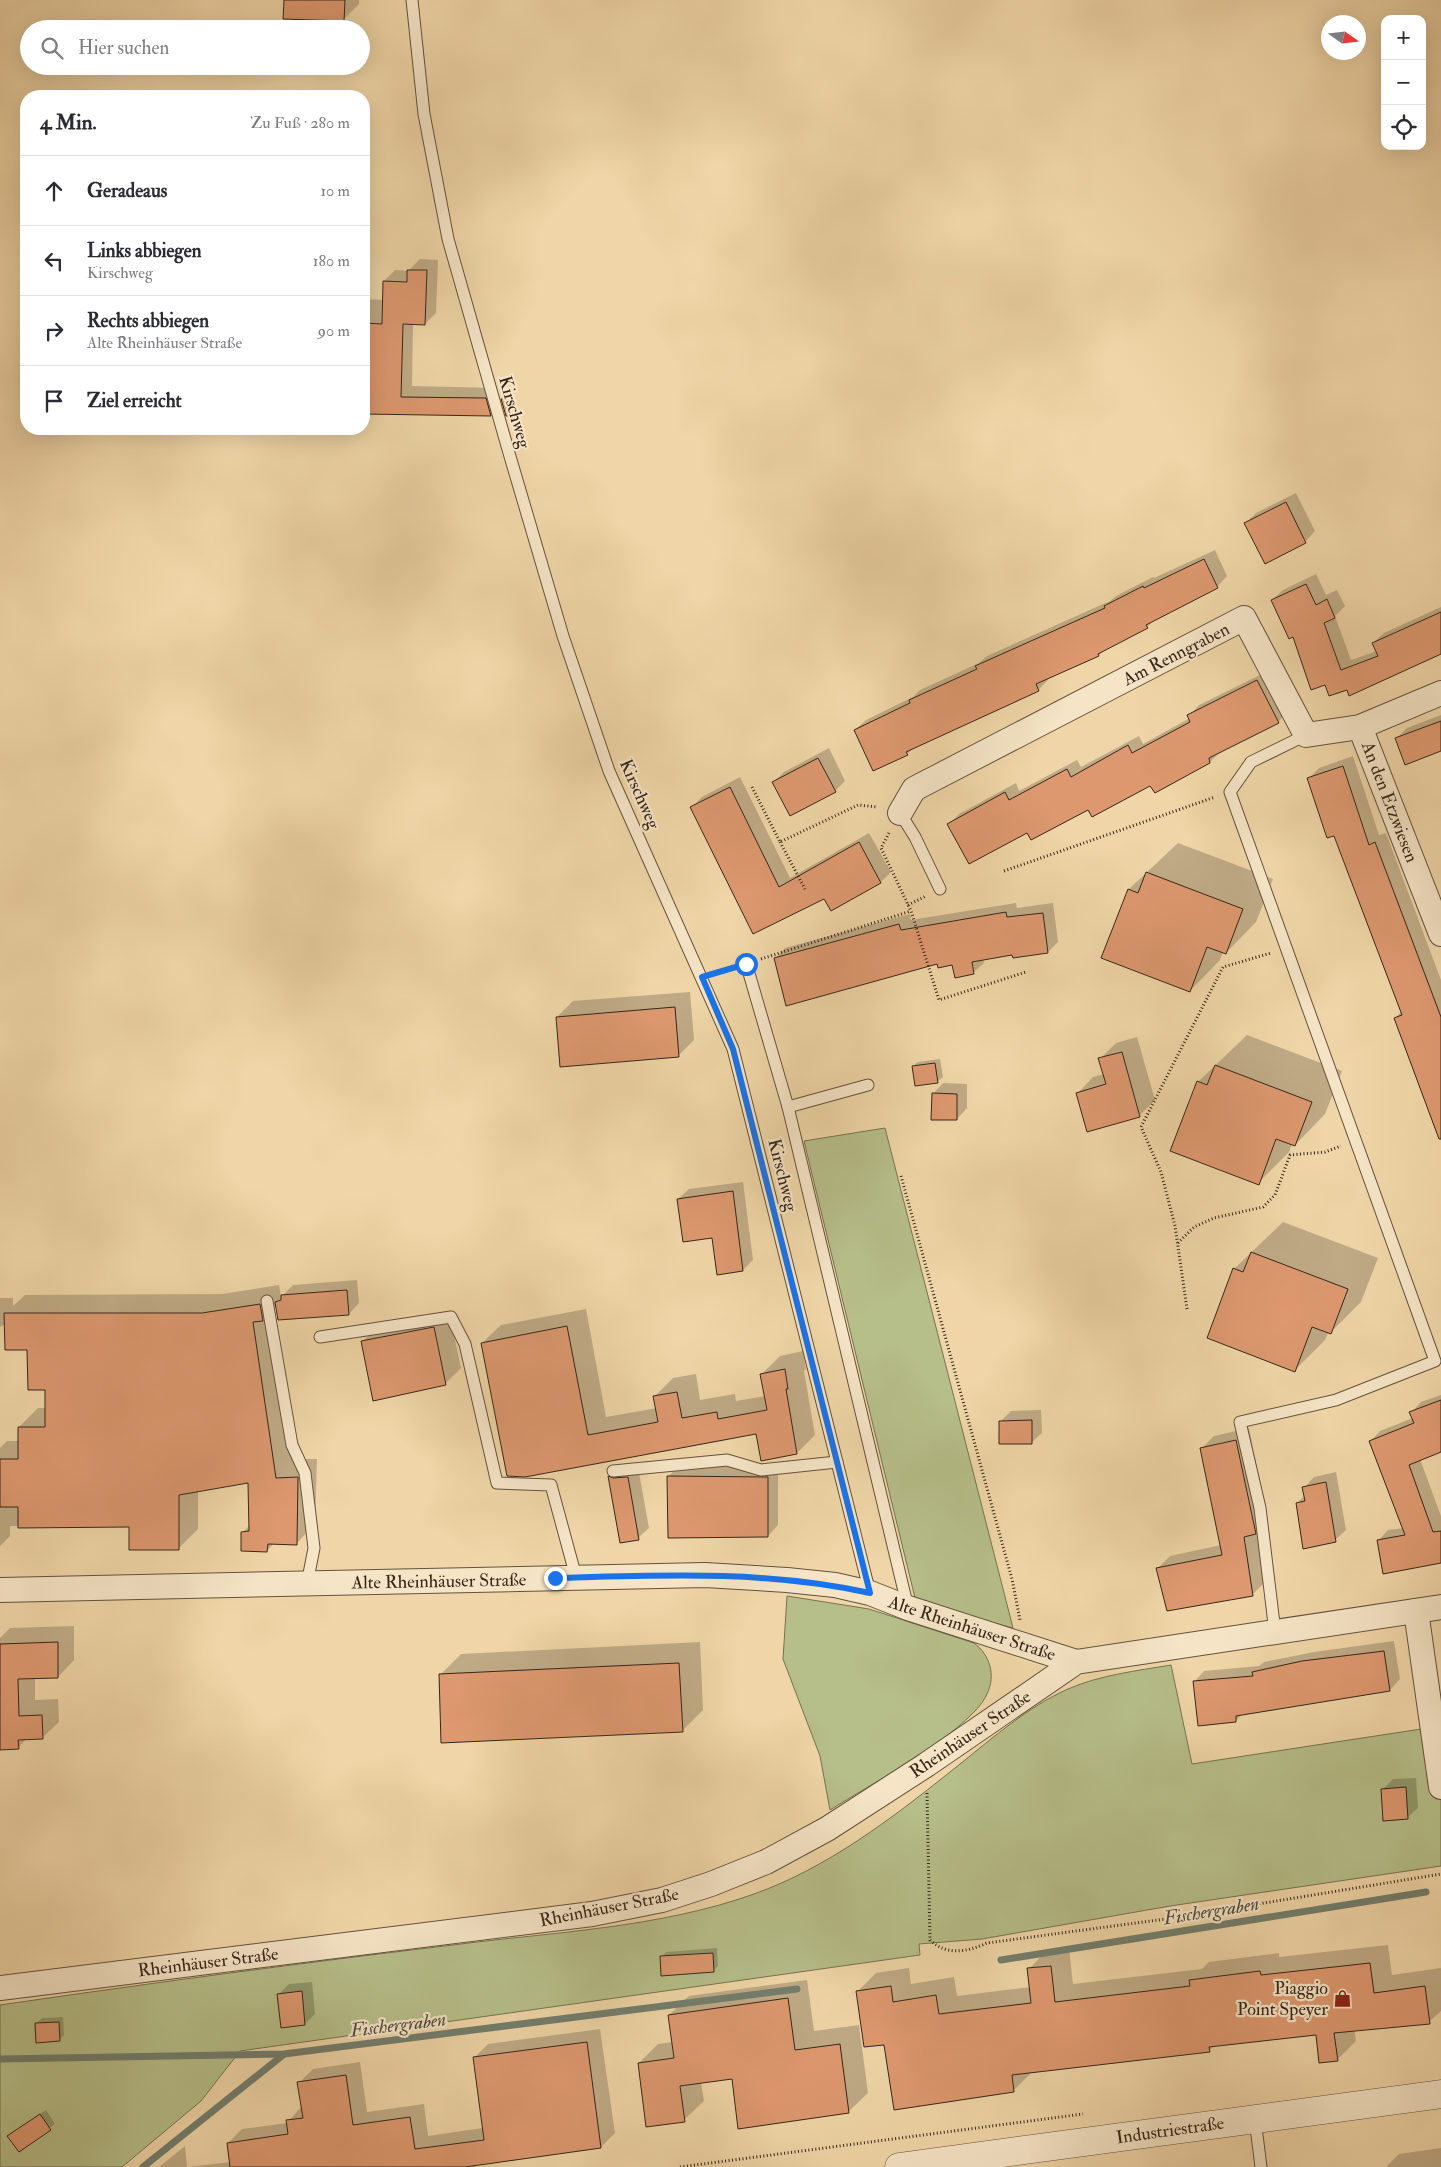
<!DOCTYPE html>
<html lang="de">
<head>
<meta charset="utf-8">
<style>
	body { margin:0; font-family:"IM FELL Double Pica",serif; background:#f7f7f7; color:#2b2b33 }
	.controls { position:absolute; right:15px; top:15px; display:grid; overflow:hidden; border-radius:10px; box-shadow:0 5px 20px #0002 }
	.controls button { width:45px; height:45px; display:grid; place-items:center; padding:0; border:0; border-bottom:1px solid #e1e1e2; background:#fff; color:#2b2b33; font:25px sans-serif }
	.compass { position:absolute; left:1321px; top:15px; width:45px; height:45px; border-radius:50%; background:#fff; box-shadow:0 5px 20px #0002; rotate:104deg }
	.stop { position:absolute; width:15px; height:15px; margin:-11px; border:4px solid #1a73e8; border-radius:50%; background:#fff }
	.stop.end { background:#1a73e8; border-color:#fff; box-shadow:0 1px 5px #0008 }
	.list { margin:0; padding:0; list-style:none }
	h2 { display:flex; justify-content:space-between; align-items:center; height:65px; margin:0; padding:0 20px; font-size:21px }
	h2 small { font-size:16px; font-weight:400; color:#7c7c81 }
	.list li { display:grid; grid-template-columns:32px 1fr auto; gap:15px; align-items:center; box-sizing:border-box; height:70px; padding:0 20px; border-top:1px solid #e1e1e2 }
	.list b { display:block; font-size:19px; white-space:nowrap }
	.list p { margin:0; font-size:16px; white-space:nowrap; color:#7c7c81 }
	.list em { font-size:16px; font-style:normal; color:#7c7c81 }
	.icon { flex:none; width:28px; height:28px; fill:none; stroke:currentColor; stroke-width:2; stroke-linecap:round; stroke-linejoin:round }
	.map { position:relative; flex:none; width:1441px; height:2167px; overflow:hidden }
	.search { position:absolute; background:#fff; box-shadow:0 5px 20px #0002; left:20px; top:20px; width:350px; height:55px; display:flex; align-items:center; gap:12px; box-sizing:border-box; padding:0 18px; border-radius:28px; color:#7c7c81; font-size:19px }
	.panel { position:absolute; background:#fff; box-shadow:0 5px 20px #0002; left:20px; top:90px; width:350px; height:345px; border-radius:20px }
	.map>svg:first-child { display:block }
</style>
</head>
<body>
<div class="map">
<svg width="1441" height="2167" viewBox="0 0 1441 2167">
	<rect width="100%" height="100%" fill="#efd5a7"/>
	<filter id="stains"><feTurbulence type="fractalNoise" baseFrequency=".004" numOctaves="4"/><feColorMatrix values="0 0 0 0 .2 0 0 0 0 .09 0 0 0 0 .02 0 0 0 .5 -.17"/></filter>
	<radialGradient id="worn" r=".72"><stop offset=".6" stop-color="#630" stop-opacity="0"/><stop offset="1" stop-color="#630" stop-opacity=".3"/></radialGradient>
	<g fill="#b6be89" stroke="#767252">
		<polygon points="885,1128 1013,1628 916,1602 804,1141"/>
		<path d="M787 1596 869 1609 974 1643C990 1655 996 1675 987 1694 972 1730 866 1787 830 1810L820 1756 783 1659Z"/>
		<path d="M1171 1665 1192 1764 1441 1726V1866L1170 1906 982 1939 919 1944 920 1955 240 2051 201 2101 122 2167H0V2005C151 1983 302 1963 453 1945 553 1932 659 1928 754 1894 827 1868 891 1819 950 1772 987 1743 1025 1708 1068 1689 1100 1675 1136 1671 1171 1665Z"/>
	</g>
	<g fill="#0003">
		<polygon points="285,0 359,0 359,4 343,20"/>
		<polygon points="420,259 438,260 436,313 425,324 413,323 412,386 496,388 501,404 490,414 364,412 364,299 384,300 384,281 395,270 408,271"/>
		<polygon points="1296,493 1315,531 1305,542 1246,523 1256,513"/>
		<polygon points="1215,550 1227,576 1217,587 1157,617 1147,627 1104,650 1099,655 1047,678 1048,680 1038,690 914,748 907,754 855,730 866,720 913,697 920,690 979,663 987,656 1110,601 1116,596 1153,577 1154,578"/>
		<polygon points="1316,574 1326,595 1337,590 1345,606 1335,616 1351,660 1377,651 1373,643 1384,633 1441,607 1441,653 1350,694 1348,688 1294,635 1272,600 1283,590"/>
		<polygon points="1268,671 1288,712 1278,722 1220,752 1210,762 1027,831 949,824 959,814 1016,783 1019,791 1077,760 1081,767 1139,736 1143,744 1190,718 1189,716 1199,705"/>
		<polygon points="1441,715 1441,750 1397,738 1407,728"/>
		<polygon points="829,748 845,781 835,791 774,782 784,772"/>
		<polygon points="1353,756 1379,835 1386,833 1441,980 1441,1141 1395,1018 1402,1011 1334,834 1308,779 1319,768"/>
		<polygon points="740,777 790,878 869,833 891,872 881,882 831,910 824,897 754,932 692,807 702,797"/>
		<polygon points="1178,843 1273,879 1256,922 1226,953 1223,952 1220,960 1190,991 1129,889"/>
		<polygon points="1016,903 1017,908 1053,903 1058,942 1048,952 1013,953 983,958 984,963 973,973 953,964 775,959 785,948 910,914 911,920"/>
		<polygon points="690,992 694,1040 678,1056 557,1017 573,1001"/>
		<polygon points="1247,1035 1342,1071 1325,1114 1295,1145 1292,1144 1289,1152 1258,1183 1198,1082"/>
		<polygon points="1137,1037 1155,1100 1139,1116 1078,1093 1093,1077 1104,1074 1100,1059 1116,1043"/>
		<polygon points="940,1059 943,1077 938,1081 913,1066 918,1062"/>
		<polygon points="943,1083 967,1084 967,1108 957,1119 933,1094"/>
		<polygon points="743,1182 753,1260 743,1270 678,1199 689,1189"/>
		<polygon points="1283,1222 1378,1258 1361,1302 1331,1332 1329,1331 1325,1340 1295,1370 1234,1269"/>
		<polygon points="357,1280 359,1303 349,1314 277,1306 273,1309 295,1459 317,1459 315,1524 296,1544 274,1543 267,1551 243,1532 250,1525 249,1482 198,1490 198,1529 178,1549 130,1526 10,1526 10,1536 0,1546 0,1448 7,1441 19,1441 19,1427 38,1408 46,1408 46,1388 29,1349 6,1324 0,1327 0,1298 13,1298 13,1306 25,1295 222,1294 279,1285 281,1297 293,1285"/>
		<polygon points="586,1309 606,1417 657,1408 654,1397 673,1378 696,1374 700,1400 735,1394 736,1401 765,1396 762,1374 780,1356 803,1351 806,1369 804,1371 815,1435 797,1453 757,1432 525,1475 482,1343 501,1325"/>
		<polygon points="449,1312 461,1368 445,1384 362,1342 378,1326"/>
		<polygon points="1441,1395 1441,1451 1420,1459 1441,1516 1441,1561 1378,1541 1388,1530 1404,1528 1370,1442 1380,1431 1413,1418 1411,1413 1421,1402"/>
		<polygon points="1041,1410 1042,1433 1031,1443 1001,1421 1011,1411"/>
		<polygon points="1249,1428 1268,1520 1257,1531 1265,1582 1252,1595 1157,1569 1170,1556 1221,1545 1201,1449 1214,1436"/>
		<polygon points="678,1466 778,1467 778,1525 768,1536 668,1477"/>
		<polygon points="619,1467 638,1467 649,1528 638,1538 609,1477"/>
		<polygon points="1336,1472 1346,1530 1335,1540 1297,1503 1305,1495 1304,1488 1314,1477"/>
		<polygon points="74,1626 74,1660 58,1677 35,1677 35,1700 58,1699 59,1722 42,1738 27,1738 18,1748 0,1748 0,1638 10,1628"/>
		<polygon points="1394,1641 1400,1679 1390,1690 1243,1713 1236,1721 1194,1682 1204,1671 1259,1666 1264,1662 1314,1652"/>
		<polygon points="700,1642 703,1710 682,1731 440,1675 461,1654"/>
		<polygon points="1416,1778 1418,1808 1407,1818 1383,1789 1393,1779"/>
		<polygon points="1388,1945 1392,1975 1441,1968 1441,2011 1429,2022 1354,2029 1356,2041 1337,2060 1317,2033 1215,2045 1209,2051 1032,2072 1013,2091 885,2043 858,1991 876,1973 909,1968 911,1984 954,1977 957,1996 1031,1987 1029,1969 1047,1950 1069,1948 1073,1984 1202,1969 1209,1962 1279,1953 1279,1957"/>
		<polygon points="717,1948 718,1966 713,1971 661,1957 666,1952"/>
		<polygon points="807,1980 814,2031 859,2025 868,2093 848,2112 733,2078 701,2082 704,2101 684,2120 639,2063 658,2044 673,2042 669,2015 689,1996"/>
		<polygon points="312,1982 315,2014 305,2024 279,1994 289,1984"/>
		<polygon points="63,2017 64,2035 59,2040 37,2023 42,2018"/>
		<polygon points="600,2029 615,2133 601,2147 478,2164 475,2167 188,2167 231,2162 228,2143 242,2129 287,2123 302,2106 299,2083 313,2069 360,2062 367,2112 424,2104 428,2136 483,2128 474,2058 488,2044"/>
		<polygon points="46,2110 55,2124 19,2151 9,2136"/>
		<polygon points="185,2146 187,2167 159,2167"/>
		<polygon points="1441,2148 1441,2167 1386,2167 1399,2154"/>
	</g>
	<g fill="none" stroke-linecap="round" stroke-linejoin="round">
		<g stroke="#727e6d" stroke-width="7">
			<polyline points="1001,1960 1426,1892"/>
			<polyline points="0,2059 284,2054 797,1989"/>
			<polyline points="143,2167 283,2055"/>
		</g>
	</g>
	<g fill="#dd986f" stroke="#36261a">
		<polygon points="284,0 345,0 344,21 283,19"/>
		<polygon points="407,270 427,270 425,325 403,324 401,397 486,398 491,416 364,414 364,323 382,324 383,281 407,282"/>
		<polygon points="501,399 509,399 508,416 506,416"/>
		<polygon points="1286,502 1306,543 1265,564 1244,523"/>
		<polygon points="1204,559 1218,588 1146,625 1148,628 1098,654 1099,656 1036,684 1039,691 906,752 908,755 873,771 854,730 910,703 909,700 977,669 975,666 1105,608 1104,606 1143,586 1144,588"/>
		<polygon points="1306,584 1316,605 1327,599 1335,618 1324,623 1341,670 1378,656 1372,643 1441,612 1441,654 1349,696 1347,690 1329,696 1325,685 1311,690 1293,637 1289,639 1271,600"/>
		<polygon points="1257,680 1279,723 1209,758 1210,763 1155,793 1150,786 1092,817 1088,810 1031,840 1027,833 969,864 947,824 1005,792 1009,800 1067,769 1071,777 1128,745 1132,753 1190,722 1187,715"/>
		<polygon points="1441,721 1441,751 1405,765 1395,738"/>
		<polygon points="818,758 836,792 790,816 772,782"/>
		<polygon points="1343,766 1369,845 1375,842 1441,1017 1441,1139 1439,1139 1394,1018 1402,1015 1334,836 1327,838 1307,778"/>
		<polygon points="730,787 779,887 859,842 881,883 831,911 824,899 753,934 690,807"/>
		<polygon points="1146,872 1243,909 1226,954 1207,947 1190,992 1101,958 1128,889 1138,893"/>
		<polygon points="1006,912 1007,917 1043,913 1048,953 1013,958 1012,955 972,962 974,974 955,978 952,965 938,968 937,964 786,1006 774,958 899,924 901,930"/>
		<polygon points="675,1007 679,1057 560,1067 556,1017"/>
		<polygon points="1122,1052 1140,1117 1087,1132 1076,1093 1106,1084 1098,1058"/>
		<polygon points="935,1063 938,1083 915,1086 912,1066"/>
		<polygon points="1215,1065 1312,1102 1295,1146 1276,1139 1259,1185 1170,1151 1197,1081 1207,1085"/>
		<polygon points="932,1093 957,1094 957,1120 931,1120"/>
		<polygon points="733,1191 743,1271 717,1275 712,1238 683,1242 677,1199"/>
		<polygon points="1251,1252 1348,1289 1331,1334 1312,1327 1295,1372 1207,1338 1233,1268 1243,1272"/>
		<polygon points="347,1290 349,1315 278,1320 275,1302 281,1300 281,1295"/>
		<polygon points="260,1304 263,1321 253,1322 276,1478 298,1477 297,1545 268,1544 267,1552 241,1551 241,1532 249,1531 248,1483 179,1495 179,1550 129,1550 129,1527 18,1528 18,1507 0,1507 0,1459 18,1459 18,1427 45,1427 45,1390 28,1390 27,1350 5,1350 4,1313 202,1313"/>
		<polygon points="567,1326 588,1435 658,1422 653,1396 677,1392 682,1418 717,1412 718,1419 767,1410 760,1374 785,1369 788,1389 786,1389 797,1454 761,1461 756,1434 525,1477 507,1476 481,1343"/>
		<polygon points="434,1327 446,1385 373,1401 361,1341"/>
		<polygon points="1441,1400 1441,1452 1409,1465 1433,1532 1441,1531 1441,1563 1383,1574 1377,1540 1405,1535 1369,1441 1414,1423 1409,1412"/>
		<polygon points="1032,1420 1032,1444 999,1444 999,1421"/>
		<polygon points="1236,1440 1256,1534 1244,1537 1253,1596 1167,1611 1156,1568 1222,1555 1200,1448"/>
		<polygon points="608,1476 613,1478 628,1477 639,1540 620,1543"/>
		<polygon points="667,1476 768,1477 768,1537 668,1538"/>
		<polygon points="1326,1482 1336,1542 1303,1549 1296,1503 1305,1501 1302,1487"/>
		<polygon points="58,1642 58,1678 18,1679 19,1716 42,1715 43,1739 18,1740 19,1749 0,1750 0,1644"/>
		<polygon points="1384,1651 1390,1691 1236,1716 1236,1722 1198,1726 1193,1681 1253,1676 1252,1672 1302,1661"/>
		<polygon points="679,1663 683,1732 441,1743 439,1674"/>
		<polygon points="1406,1787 1408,1819 1383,1821 1381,1789"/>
		<polygon points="713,1953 714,1972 661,1976 660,1956"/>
		<polygon points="1370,1963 1374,1993 1425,1986 1430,2024 1334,2033 1338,2061 1319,2063 1316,2035 1209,2047 1210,2052 1012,2075 1014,2092 894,2110 884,2045 864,2047 856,1991 891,1986 893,2002 936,1995 939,2014 1031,2003 1027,1968 1051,1966 1055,2002 1190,1986 1189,1980 1260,1971 1261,1975"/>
		<polygon points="302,1991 305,2025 281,2028 277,1994"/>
		<polygon points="788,1998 795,2050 840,2044 849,2113 738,2129 732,2079 680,2086 685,2122 646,2127 638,2063 674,2058 668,2015"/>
		<polygon points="59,2022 60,2041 36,2043 35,2023"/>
		<polygon points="587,2042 601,2148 465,2167 230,2167 227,2143 288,2134 286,2120 303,2118 297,2082 346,2075 353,2125 410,2117 415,2149 484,2140 473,2057"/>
		<polygon points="40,2114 51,2130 19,2152 7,2136"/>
	</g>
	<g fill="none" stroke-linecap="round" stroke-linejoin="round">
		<defs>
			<g id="service">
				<polyline points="412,0 424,114 448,239 509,453 563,636 609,771 733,1049 870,1593"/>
				<polyline points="900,813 915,837 940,889"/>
				<polyline points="746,963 788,1107 908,1608"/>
				<polyline points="788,1107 868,1085"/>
				<polyline points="267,1301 292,1445 305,1473 314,1548 307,1584"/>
				<polyline points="320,1337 451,1317 465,1344 497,1483 551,1485 576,1577"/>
				<polyline points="613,1471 727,1460 761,1470 837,1462"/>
				<polyline points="1275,1632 1260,1508 1240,1422 1336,1400 1435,1361 1230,792 1251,762 1306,735"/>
				<polyline points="1255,2119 1261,2167"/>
			</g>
			<g id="minor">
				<polyline points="1360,727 1441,934"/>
				<polyline points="900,813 914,789 1244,618 1306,735 1360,727 1441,693"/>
				<polyline points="0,1590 705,1575 787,1580 835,1585 870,1593 908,1608 1076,1662"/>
				<polyline points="1416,1611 1441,1787"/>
				<polyline points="0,1988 592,1914 662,1900 711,1884 766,1862 827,1829 926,1765 1076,1662 1441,1607"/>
			</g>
			<polyline id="tertiary" points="899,2167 1441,2094"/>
		</defs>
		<use href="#service" stroke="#64523d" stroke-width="13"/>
		<use href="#minor" stroke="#64523d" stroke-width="26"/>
		<use href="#tertiary" stroke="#64523d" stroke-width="29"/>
		<g stroke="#36261a" stroke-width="3" stroke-dasharray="1 2.5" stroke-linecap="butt">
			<polyline points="752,787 780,842 858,805 877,807"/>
			<polyline points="889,833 881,848 911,911 939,1000 1026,972"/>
			<polyline points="780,842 805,889"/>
			<polyline points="1004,871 1215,797"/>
			<polyline points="908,905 926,896"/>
			<polyline points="761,959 911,911"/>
			<polyline points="716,972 731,968"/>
			<polyline points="901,1176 1012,1579 1020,1620"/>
			<polyline points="1178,1243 1194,1227 1214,1218 1263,1207 1275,1195 1290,1155 1325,1152 1341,1146"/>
			<polyline points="1187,1309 1175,1226 1161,1172 1141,1127 1223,967 1271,953"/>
			<path d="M927 1793 930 1940C947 1956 967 1952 987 1943L1173 1918 1441 1874"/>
			<polyline points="680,2167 1083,2114"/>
		</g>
		<use href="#service" stroke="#f5e4c6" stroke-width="11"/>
		<use href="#minor" stroke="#f5e4c6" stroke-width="24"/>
		<use href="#tertiary" stroke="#f5e4c6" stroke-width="28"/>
	</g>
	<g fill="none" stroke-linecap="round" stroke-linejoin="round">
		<path stroke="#1a73e8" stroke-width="6" d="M555 1578C660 1575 766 1570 870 1593L733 1049 702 977 746 964"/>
	</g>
	<defs>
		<symbol id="shop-bare" viewBox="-9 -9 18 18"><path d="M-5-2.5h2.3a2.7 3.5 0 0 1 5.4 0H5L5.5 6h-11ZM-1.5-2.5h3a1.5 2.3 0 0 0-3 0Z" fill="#8f2418" stroke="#f5e4c6" stroke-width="2.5" paint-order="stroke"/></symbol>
	</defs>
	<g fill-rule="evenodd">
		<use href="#shop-bare" x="1330" y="1986" width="25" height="25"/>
	</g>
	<g text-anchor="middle" stroke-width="4.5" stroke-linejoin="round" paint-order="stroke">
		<g font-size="18" fill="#36261a" stroke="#f5e4c6">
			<text transform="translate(515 412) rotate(74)" y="6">Kirschweg</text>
			<text transform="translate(1176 654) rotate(-27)" y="6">Am Renngraben</text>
			<text transform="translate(640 794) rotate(66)" y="6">Kirschweg</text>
			<text transform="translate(1390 802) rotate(69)" y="6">An den Etzwiesen</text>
			<text transform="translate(783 1175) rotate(76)" y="6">Kirschweg</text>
			<text transform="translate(439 1581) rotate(-1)" y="6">Alte Rheinhäuser Straße</text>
			<text transform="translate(972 1628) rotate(18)" y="6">Alte Rheinhäuser Straße</text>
			<text transform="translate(970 1734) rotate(-34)" y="6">Rheinhäuser Straße</text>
			<text transform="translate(609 1907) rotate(-11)" y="6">Rheinhäuser Straße</text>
			<text transform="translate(208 1962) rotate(-7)" y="6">Rheinhäuser Straße</text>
			<text transform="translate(1170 2130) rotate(-8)" y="6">Industriestraße</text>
		</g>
		<g font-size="18" fill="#36261a" stroke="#f5e4c6" text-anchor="end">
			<text x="1328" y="1994">Piaggio<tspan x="1328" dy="21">Point Speyer</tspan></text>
		</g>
		<g font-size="19" font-style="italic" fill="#4f4b3d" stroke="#f5e4c6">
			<text transform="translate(1211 1910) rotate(-9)" y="7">Fischergraben</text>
			<text transform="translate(398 2024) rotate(-7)" y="7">Fischergraben</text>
		</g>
	</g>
	<rect width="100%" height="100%" filter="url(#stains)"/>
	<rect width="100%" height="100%" fill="url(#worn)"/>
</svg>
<div class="controls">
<button>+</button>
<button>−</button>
<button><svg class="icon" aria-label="locate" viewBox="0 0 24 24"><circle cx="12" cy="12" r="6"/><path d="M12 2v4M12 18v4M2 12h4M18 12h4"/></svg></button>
</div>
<svg class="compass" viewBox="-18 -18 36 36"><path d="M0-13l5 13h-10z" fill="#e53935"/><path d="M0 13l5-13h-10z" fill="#7c7c81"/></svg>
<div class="stop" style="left:746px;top:964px"></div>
<div class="stop end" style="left:555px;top:1578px"></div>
<div class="search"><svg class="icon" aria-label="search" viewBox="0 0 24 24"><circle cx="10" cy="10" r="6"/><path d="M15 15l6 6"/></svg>Hier suchen</div>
<section class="panel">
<h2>4 Min.<small>Zu Fuß · 280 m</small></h2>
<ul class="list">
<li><svg class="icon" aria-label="ahead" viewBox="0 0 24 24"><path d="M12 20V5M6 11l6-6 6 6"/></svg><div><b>Geradeaus</b></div><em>10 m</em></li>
<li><svg class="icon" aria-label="left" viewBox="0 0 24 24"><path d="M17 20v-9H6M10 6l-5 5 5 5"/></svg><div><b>Links abbiegen</b><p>Kirschweg</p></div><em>180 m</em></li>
<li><svg class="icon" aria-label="right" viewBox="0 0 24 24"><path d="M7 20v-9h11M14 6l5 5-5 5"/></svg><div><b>Rechts abbiegen</b><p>Alte Rheinhäuser Straße</p></div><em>90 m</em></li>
<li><svg class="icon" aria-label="arrive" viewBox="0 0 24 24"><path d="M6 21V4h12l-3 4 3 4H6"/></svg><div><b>Ziel erreicht</b></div></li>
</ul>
</section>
</div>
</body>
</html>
